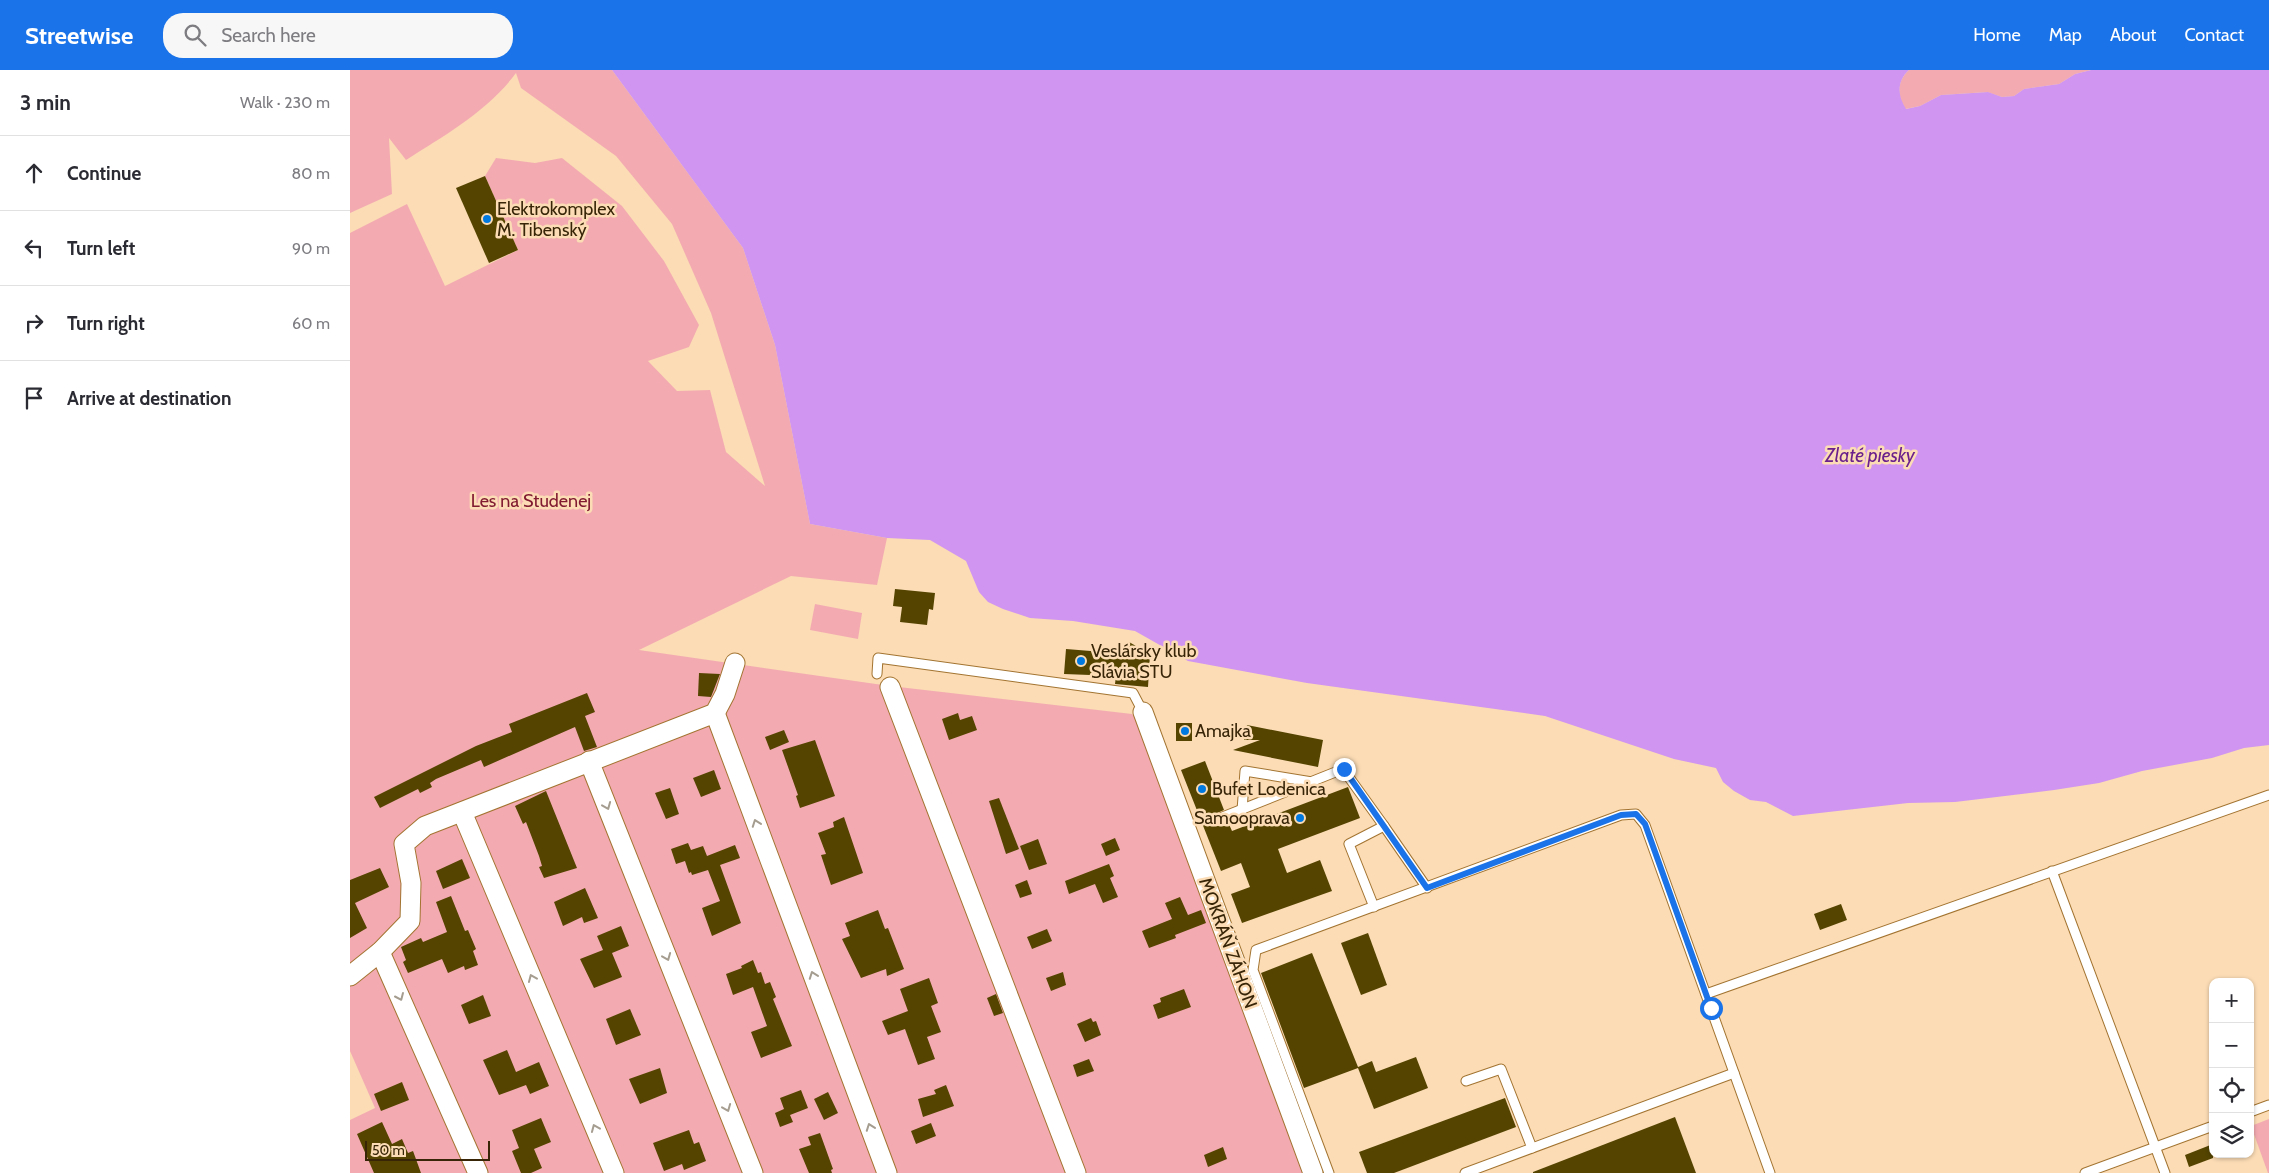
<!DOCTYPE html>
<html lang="en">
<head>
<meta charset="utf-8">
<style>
	body { margin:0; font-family:Cabin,sans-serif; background:#f7f7f7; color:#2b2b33 }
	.controls { position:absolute; right:15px; bottom:15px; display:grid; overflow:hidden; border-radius:10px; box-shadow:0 1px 4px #0004 }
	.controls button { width:45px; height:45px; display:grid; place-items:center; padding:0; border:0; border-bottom:1px solid #e1e1e2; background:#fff; color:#2b2b33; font:25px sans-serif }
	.scale { position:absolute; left:15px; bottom:12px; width:125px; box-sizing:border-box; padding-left:5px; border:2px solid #382508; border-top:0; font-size:14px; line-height:18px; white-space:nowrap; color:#382508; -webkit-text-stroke:4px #fbdcb5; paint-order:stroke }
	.stop { position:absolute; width:15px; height:15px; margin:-11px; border:4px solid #1a73e8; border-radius:50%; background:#fff }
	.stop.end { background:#1a73e8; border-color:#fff; box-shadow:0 1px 5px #0008 }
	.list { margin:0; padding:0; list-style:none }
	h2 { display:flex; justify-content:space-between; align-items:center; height:65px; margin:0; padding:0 20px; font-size:21px }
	h2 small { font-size:16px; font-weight:400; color:#7c7c81 }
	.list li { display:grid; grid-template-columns:32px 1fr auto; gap:15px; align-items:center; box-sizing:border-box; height:75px; padding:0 20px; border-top:1px solid #e1e1e2 }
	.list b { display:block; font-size:19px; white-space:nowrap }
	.list em { font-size:16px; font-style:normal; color:#7c7c81 }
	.icon { flex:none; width:28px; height:28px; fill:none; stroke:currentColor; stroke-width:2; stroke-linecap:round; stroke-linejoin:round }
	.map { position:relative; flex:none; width:1919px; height:1103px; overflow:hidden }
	header { display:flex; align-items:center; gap:30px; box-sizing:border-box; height:70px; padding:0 25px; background:#1a73e8; color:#fff }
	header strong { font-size:24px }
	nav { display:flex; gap:28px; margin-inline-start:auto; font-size:18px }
	.search { width:350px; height:45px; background:#f7f7f7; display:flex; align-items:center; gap:12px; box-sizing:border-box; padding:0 18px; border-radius:20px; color:#7c7c81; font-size:19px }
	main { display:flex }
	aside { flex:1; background:#fff }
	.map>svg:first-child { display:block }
</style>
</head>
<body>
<header>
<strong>Streetwise</strong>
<div class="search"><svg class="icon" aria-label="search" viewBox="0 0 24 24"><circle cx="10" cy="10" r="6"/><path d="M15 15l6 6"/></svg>Search here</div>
<nav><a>Home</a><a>Map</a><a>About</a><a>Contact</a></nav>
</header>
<main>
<aside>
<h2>3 min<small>Walk · 230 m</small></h2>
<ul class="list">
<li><svg class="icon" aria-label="ahead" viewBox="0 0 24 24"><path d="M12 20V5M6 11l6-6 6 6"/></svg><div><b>Continue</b></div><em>80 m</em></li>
<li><svg class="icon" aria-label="left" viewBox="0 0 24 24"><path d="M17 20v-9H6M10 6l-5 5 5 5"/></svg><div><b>Turn left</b></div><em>90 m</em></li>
<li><svg class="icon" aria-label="right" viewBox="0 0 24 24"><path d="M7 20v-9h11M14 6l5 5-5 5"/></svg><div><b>Turn right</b></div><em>60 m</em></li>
<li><svg class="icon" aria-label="arrive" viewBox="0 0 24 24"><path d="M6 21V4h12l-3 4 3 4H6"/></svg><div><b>Arrive at destination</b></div></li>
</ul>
</aside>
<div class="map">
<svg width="1919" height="1103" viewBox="0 0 1919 1103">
	<rect width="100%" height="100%" fill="#fbdcb5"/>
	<g fill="#f3abb1">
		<path d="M0 0H262L393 178 425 275 460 454 537 468 527 515 441 506 289 580 540 616 782 644 811 676 973 1103H0V1050L25 1038 0 981V163L57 134 95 216 168 180 135 106 146 88 185 93 212 88 272 136 314 191 349 255 339 277 298 291 327 321 360 320 376 382 415 416 361 243 322 154 266 86 171 18 166 3C138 41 95 65 56 90L39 68 42 124 0 143Z"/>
		<path d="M1559 0H1741L1725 4 1709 14 1674 19 1664 26 1652 27 1637 22 1591 25 1570 36 1555 39C1547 25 1547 11 1559 0Z"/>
		<polygon points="465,534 512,543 508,569 460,560"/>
		<polygon points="1919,1049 1919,1103 1918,1103 1901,1056"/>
	</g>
	<path fill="#d095f0" d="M262 0H1559C1547 11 1547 25 1556 39L1570 36 1591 25 1638 22 1652 27 1664 26 1674 19 1709 14 1725 4 1741 0H1919V675L1894 678 1862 688 1792 701 1749 713 1704 720 1605 732 1558 733 1443 746 1416 732 1400 730 1384 721 1373 712 1366 698 1324 689 1195 646 957 613 838 591 785 561 723 551 680 548 653 539 638 532 629 522 616 491 580 470 537 468 460 454 425 275 393 178Z"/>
	<g fill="#544400">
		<polygon points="135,106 168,180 139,193 106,118"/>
		<polygon points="545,519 585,523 583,540 579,539 577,555 550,552 552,537 543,536"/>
		<polygon points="779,572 800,584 798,617 765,614 766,606 714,604 716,579 778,584"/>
		<polygon points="349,603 370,604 361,627 348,626"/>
		<polygon points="237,623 245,642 235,646 247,677 234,681 225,657 134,697 131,690 86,709 80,713 82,717 70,723 68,719 30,738 24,727 126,676 162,662 159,654"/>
		<polygon points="608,643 610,650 622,646 627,660 599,670 592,649"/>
		<rect x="826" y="653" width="16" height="18"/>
		<polygon points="897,655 973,670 968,697 883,680 910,670 894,670"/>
		<polygon points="434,660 439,672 420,680 415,667"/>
		<polygon points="465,670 485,726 450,738 446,726 448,725 432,680"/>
		<polygon points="855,691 874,740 865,744 864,750 870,754 878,752 882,761 998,717 1010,748 928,779 937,803 970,790 982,821 892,853 881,824 900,817 891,793 871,801 831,700"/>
		<polygon points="364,700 371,719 351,727 343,708"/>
		<polygon points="320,718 329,744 316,749 305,723"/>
		<polygon points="196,721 227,798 194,808 189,797 192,796 189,786 176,752 173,754 165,736"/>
		<polygon points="649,728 669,779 656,784 639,731"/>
		<polygon points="494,747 513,803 481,815 471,785 476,784 468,763 484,757 483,752"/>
		<polygon points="765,768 770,780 756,786 751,774"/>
		<polygon points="688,769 697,794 679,800 670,776"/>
		<polygon points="338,773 341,780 353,776 357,786 385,775 390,788 370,795 391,853 362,866 352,838 370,831 358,800 342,805 341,802 339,803 335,791 326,794 321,779"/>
		<polygon points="112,789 120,808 93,819 86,801"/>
		<polygon points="759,794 764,806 760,808 768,827 753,833 745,814 719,824 715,811"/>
		<polygon points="30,798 39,817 5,833 17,858 0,868 0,810"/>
		<polygon points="677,810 682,824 670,828 665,815"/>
		<polygon points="235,818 248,848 234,853 232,847 213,856 204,832"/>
		<polygon points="101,826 115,861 118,860 126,879 123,881 128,895 115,900 114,896 98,903 92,889 58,903 53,892 56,890 51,877 71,868 73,872 97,862 86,832"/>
		<polygon points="830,827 838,845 851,840 856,853 825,865 826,868 799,878 792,861 822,849 815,833"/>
		<polygon points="1491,834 1497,850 1470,860 1464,844"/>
		<polygon points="528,840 535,859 538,858 554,899 537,906 536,899 511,908 492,869 500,866 495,853"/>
		<polygon points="271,856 279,876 262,883 272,907 244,918 230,889 253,880 247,866"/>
		<polygon points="697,859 702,871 682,879 677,867"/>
		<polygon points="1018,863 1037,915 1011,925 991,873"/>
		<polygon points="962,883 1008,997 1022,991 1026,1002 1066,987 1078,1018 1024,1039 1008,998 954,1018 911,903"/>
		<polygon points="403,890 408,903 411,902 415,914 420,912 426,927 423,929 442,976 411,988 401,962 417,956 403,917 383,925 376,904 392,898 391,896"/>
		<polygon points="713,902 716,915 701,921 696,908"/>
		<polygon points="579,908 588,933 581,936 591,962 577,967 585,989 568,995 555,959 538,965 532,951 558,941 550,919"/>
		<polygon points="834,919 841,937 808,949 803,935 811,932 810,928"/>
		<polygon points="646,924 653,943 644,946 637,928"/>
		<polygon points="133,925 141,946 119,954 111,935"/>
		<polygon points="280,939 291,965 266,975 256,949"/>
		<polygon points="741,948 743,952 746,951 751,965 735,972 727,954"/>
		<polygon points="157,980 166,1002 189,992 199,1016 180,1024 176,1015 149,1025 133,990"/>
		<polygon points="739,989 744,1001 727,1007 723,995"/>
		<polygon points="310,998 317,1023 290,1034 279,1009"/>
		<polygon points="52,1012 59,1030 31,1041 24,1024"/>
		<polygon points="596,1015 604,1036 573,1047 568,1029 586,1024 584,1020"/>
		<polygon points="451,1020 458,1038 440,1045 443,1052 430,1057 425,1043 434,1039 430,1028"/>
		<polygon points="478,1022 488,1043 474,1050 464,1029"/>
		<polygon points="1155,1028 1166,1057 1044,1103 1017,1103 1009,1082"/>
		<polygon points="1325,1047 1346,1103 1183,1103 1183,1102"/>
		<polygon points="191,1048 201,1072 184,1079 192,1098 181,1103 171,1103 162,1081 169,1078 162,1060"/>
		<polygon points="32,1052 42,1074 52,1069 58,1083 63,1081 71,1103 24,1103 7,1064"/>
		<polygon points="581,1053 586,1066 566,1074 561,1061"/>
		<polygon points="339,1060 344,1074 349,1072 356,1091 334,1100 332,1094 314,1101 303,1073"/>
		<polygon points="470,1063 483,1099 481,1100 482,1103 459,1103 449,1079 461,1075 458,1067"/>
		<polygon points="1863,1074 1863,1088 1839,1097 1835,1085"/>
		<polygon points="873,1077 877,1089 858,1097 854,1085"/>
	</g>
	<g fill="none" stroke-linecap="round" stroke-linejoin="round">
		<defs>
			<g id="lane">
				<polyline points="527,604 528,588 783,623 793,642"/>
				<polyline points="892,740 895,701 962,712"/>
				<polyline points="870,748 993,699 1034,756 999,774 1024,837"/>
				<polyline points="1034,756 1077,818"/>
				<polyline points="1702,801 1815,1103"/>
				<polyline points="1356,924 1919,725"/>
				<polyline points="1116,1011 1151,999 1182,1078"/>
				<polyline points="1900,1042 1919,1035"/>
				<polyline points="979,1103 903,900 906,880 1271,745 1286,744 1295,755 1420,1103"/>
				<polyline points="1115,1103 1384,1003"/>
				<polyline points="1735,1103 1863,1056"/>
			</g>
			<g id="street">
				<polyline points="540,617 726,1103"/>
				<polyline points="793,642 963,1103"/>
				<polyline points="365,643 537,1103"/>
				<polyline points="239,691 403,1103"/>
				<polyline points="112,742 264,1103"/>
				<polyline points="30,882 128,1103"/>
				<polyline points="0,906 30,882 60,851 61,813 54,774 75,756 365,643 375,624 385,593"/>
			</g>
		</defs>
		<use href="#lane" stroke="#a37431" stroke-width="11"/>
		<use href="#street" stroke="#a37431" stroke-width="21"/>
		<use href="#lane" stroke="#fff" stroke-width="9"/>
		<use href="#street" stroke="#fff" stroke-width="19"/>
	</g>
	<defs><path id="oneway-chevron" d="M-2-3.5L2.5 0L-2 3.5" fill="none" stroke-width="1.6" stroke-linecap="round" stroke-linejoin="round" transform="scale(1.25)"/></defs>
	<g stroke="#a59d90">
		<use href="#oneway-chevron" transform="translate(257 736) rotate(68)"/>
		<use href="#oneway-chevron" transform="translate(406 753) rotate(-110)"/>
		<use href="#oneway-chevron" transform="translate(317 887) rotate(68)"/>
		<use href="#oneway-chevron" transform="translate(463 905) rotate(-110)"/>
		<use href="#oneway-chevron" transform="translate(182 908) rotate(-113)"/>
		<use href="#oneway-chevron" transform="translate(50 927) rotate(66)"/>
		<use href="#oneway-chevron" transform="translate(377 1038) rotate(68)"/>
		<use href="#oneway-chevron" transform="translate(520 1057) rotate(-110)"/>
		<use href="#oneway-chevron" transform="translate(245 1058) rotate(-113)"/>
	</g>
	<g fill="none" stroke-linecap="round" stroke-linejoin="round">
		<polyline stroke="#1a73e8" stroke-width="6" points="994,699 1077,818 1271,745 1286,744 1295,754 1361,938"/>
	</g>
	<g fill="#0079e0" stroke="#fbdcb5" stroke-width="2">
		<circle cx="137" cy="149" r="5"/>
		<circle cx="731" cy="591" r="5"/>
		<circle cx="835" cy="661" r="5"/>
		<circle cx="852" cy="719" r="5"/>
		<circle cx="950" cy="748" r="5"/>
	</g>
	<g text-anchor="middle" stroke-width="5" stroke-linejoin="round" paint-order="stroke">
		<g font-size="18" fill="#382508" stroke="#fbdcb5" text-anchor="start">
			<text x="147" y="145">Elektrokomplex<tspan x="147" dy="21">M. Tibenský</tspan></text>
			<text x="741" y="587">Veslársky klub<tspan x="741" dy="21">Slávia STU</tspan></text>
			<text x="845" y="667">Amajka</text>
			<text x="862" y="725">Bufet Lodenica</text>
			<text x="940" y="754" text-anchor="end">Samooprava</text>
		</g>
		<g font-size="18" fill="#811b32" stroke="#fbdcb5">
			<text x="181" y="437">Les na Studenej</text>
		</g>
		<g font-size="18" fill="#382508" stroke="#fbdcb5">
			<text transform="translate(878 873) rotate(70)" y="6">MOKRÁŇ ZÁHON</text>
		</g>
		<g font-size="19" font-style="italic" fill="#6b208b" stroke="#fbdcb5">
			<text x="1520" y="392">Zlaté piesky</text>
		</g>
	</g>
</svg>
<div class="controls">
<button>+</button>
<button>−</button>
<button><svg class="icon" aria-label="locate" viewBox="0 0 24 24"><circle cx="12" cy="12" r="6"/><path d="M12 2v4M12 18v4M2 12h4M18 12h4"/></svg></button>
<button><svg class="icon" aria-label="layers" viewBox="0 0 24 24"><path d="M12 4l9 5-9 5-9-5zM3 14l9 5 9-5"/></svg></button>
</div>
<div class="scale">50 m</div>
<div class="stop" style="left:1361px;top:938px"></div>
<div class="stop end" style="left:994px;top:699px"></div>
</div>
</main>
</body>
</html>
